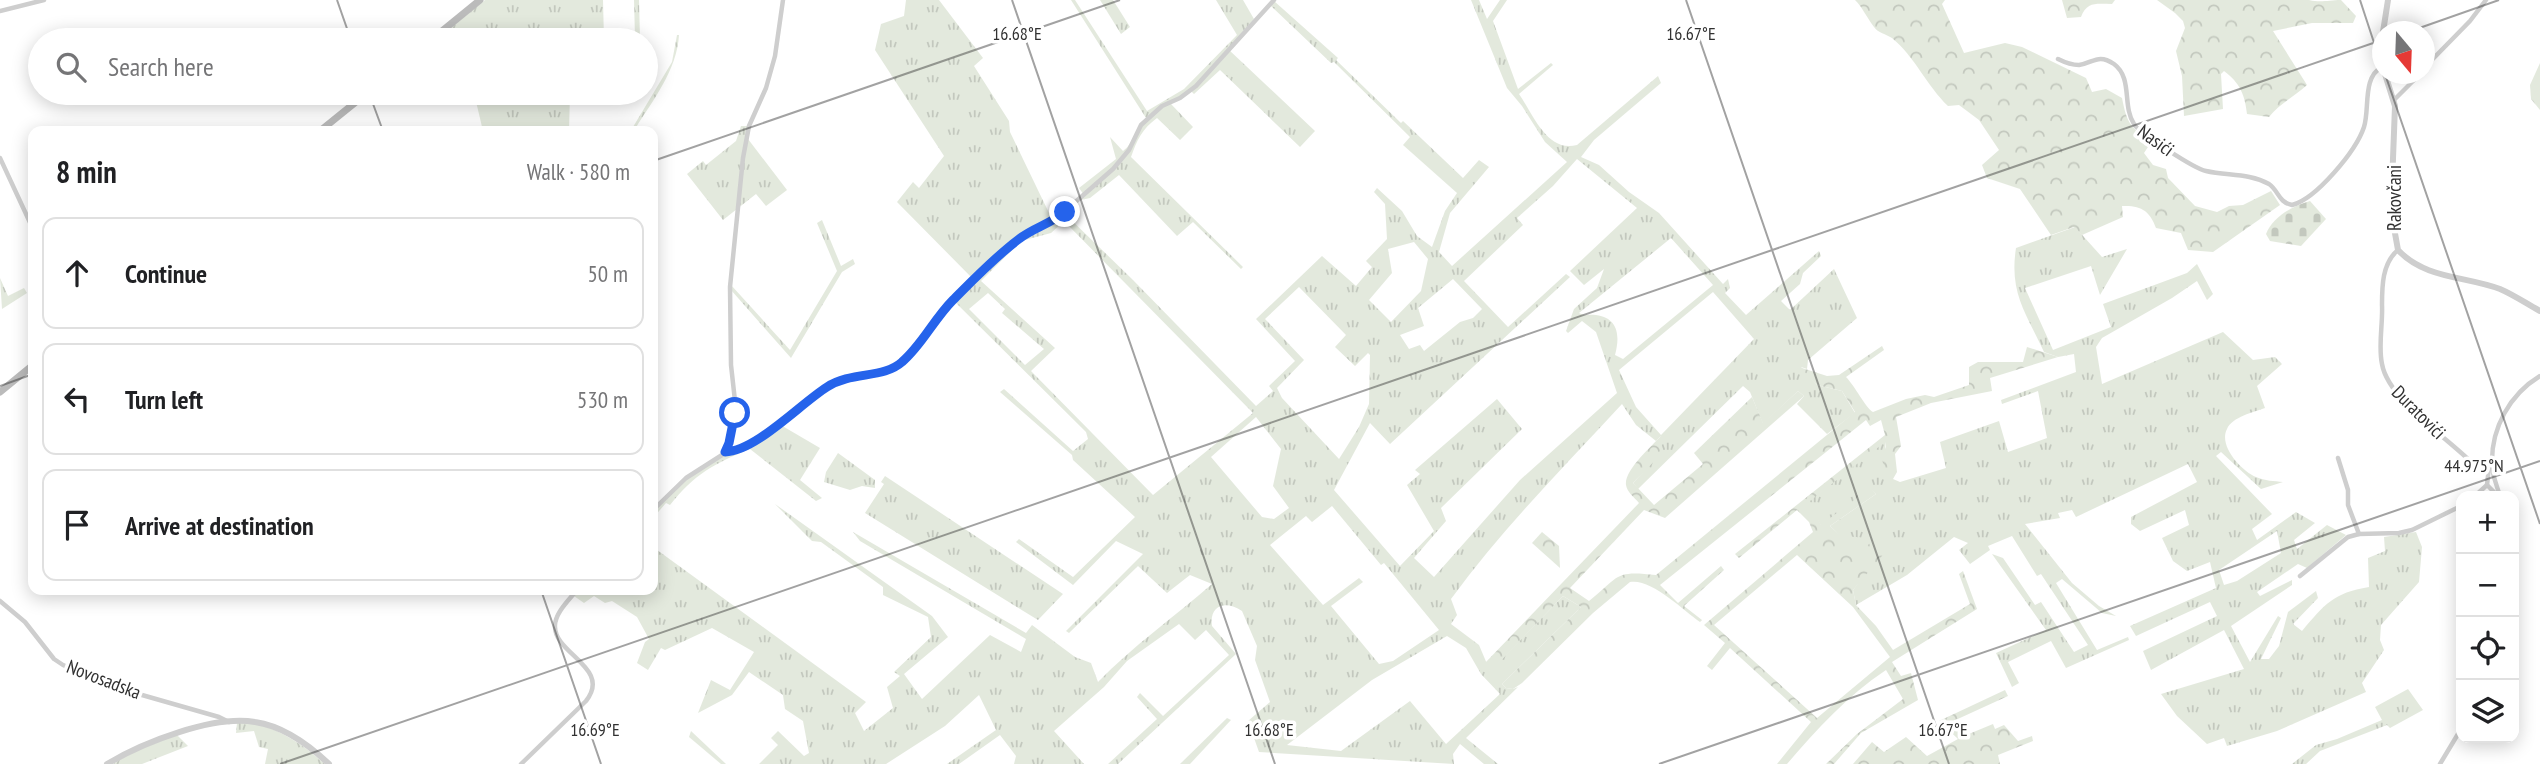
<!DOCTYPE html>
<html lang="en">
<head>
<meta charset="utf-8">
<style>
	body { margin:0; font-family:"PT Sans Narrow",sans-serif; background:#f6f6f6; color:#202124 }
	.controls { position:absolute; right:21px; bottom:21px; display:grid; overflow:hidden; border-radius:14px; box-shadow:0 4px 18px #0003 }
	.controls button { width:63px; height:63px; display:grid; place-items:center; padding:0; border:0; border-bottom:2px solid #e0e0e0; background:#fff; color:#202124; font:35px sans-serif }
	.compass { position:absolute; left:2372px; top:21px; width:63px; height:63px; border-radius:50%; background:#fff; box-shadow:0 4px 18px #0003; rotate:161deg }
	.stop { position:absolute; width:21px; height:21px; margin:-16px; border:5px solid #2563eb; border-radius:50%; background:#fff }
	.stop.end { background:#2563eb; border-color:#fff; box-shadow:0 2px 7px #0008 }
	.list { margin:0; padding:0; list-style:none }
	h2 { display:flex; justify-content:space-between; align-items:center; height:91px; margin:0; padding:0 28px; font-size:30px }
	h2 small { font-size:23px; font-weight:400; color:#757577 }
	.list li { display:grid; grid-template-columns:46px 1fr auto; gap:21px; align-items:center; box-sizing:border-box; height:112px; margin:0 14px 14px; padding:0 14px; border:2px solid #e0e0e0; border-radius:14px }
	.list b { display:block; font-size:26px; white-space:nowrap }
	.list em { font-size:23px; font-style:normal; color:#757577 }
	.icon { flex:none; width:38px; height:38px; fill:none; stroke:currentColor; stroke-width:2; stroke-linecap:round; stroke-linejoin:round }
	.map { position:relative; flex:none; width:2540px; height:764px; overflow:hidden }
	.search { position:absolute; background:#fff; box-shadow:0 4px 18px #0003; left:28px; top:28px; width:630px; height:77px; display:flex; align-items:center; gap:18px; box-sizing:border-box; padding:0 24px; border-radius:38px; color:#757577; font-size:26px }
	.panel { position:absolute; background:#fff; box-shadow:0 4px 18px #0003; left:28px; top:126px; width:630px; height:469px; border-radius:14px }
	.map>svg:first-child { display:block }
</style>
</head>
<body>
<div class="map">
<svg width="2540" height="764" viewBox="0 0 2540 764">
	<defs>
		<pattern id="grass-tufts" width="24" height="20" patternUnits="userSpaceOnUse" patternTransform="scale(1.75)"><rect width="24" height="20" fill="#e3e9dd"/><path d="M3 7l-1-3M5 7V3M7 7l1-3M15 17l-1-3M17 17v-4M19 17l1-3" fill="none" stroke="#c3c8be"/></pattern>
		<pattern id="forest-crowns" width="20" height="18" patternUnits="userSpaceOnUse" patternTransform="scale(1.75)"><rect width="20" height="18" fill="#e3e9dd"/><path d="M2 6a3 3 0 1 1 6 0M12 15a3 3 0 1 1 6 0" fill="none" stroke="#c3c8be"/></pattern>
		<pattern id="cemetery-stones" width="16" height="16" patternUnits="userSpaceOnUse" patternTransform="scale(1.75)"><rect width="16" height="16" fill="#e3e9dd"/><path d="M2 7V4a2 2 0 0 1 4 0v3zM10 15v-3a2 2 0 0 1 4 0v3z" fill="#c3c8be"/></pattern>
	</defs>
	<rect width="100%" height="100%" fill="#fff"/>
	<g fill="url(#grass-tufts)" fill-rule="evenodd">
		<polygon points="485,0 603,0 604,40 461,40 457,29 443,40 436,40"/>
		<polygon points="634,0 639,0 640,38 635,38"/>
		<path d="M906 0H939L983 58 974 66 1009 121 1010 132 1049 213 1066 209 1063 212 1133 280 1256 406 1273 391 1269 386 1295 361 1256 319 1322 256 1356 286 1372 267 1366 261 1387 239 1385 204 1374 192 1377 188 1402 211 1417 236 1432 247 1445 211 1457 193 1403 145 1410 137 1334 62 1331 63 1271 6 1274 1 1338 58 1336 60 1401 123 1403 121 1463 178 1479 160 1489 167 1450 213 1439 252 1452 266 1567 162 1545 142 1522 106 1507 88 1471 0H1479L1487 19 1500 0H1507L1493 21 1518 89 1551 63 1553 65 1519 94C1533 114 1547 153 1577 145L1658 76 1661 83 1594 140 1581 157 1599 165 1629 192 1659 213 1723 284 1728 279 1730 288 1725 293 1746 315 1819 251 1821 256 1803 273 1800 284 1781 301 1790 310 1834 269 1857 318 1808 360 1807 369 1801 367 1817 385 1842 391 1855 413 1827 434 1797 404 1804 396 1798 391 1763 424 1750 392 1743 386 1638 489 1633 483 1645 470 1661 436 1656 441 1636 425 1622 404C1563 468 1502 529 1451 599L1457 615 1451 624 1479 645 1490 671 1563 596 1581 607 1502 684 1506 688 1513 689 1518 687 1466 738 1498 764H1484L1460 744 1453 754 1454 764 1259 752 1248 721 1270 702 1255 660 1257 646 1242 611C1226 600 1209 605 1212 626L1236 654 1118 764H1108L1157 719 1137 697 1140 693 1163 716 1229 655 1206 630 1195 640 1179 624 1127 661 1104 687 1054 731 1084 764H1014L1016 756 1000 735 959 764H947L996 730 979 695 945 726 886 764H759L778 745 771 738 778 731 804 756 809 753 803 721 785 709 783 695 749 672 732 695 698 713 711 680 730 690 754 652 712 628 665 650 661 648 648 670 637 663 645 642 649 639 637 617 612 601 605 603 594 596 584 603 574 596 578 590H653V547L866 702 855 713 864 731 893 708 887 687 900 676 894 672 931 637 928 617 883 595V587L821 542 812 541 775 504 932 616 948 637 904 674 922 699 990 635 1021 652 1026 639 860 541 853 532 1026 633 1032 625 1075 657 1091 663 1098 682C1133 646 1174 617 1212 584L1190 575 1167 593 1138 566 1069 633 1066 631 1143 554 1116 541 1073 585 1016 542 1019 539 1073 577 1135 517 1073 460 1072 455 1000 392 1004 389 1073 451 1088 439 1086 432 955 302 975 281 897 202 913 182 919 188 944 156 875 50 881 24 904 16ZM1577 159 1637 208 1570 271 1584 285 1604 269 1597 288 1574 309 1566 331 1568 333 1582 321 1596 332 1617 393 1520 480 1434 577 1414 558 1446 521 1441 508 1522 429 1497 399 1415 470 1420 474 1407 485 1434 531 1400 566 1334 490 1370 423 1390 444 1570 277 1566 274 1508 327 1464 281 1523 225 1517 218 1553 186ZM1064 221 1253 413 1153 495 1031 371 1055 348 981 281 1021 241 1051 233ZM1671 238 1713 285 1623 359 1615 355C1620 337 1619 318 1596 315 1589 314 1585 316 1579 313ZM1414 242 1428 259 1421 291 1391 322 1369 300 1392 273 1388 249ZM1453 279 1482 309 1473 318 1460 322 1424 351 1420 345 1409 349 1400 335 1424 326 1418 308ZM1299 287 1346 335 1335 347 1355 366 1368 353 1370 355 1369 404 1359 427 1339 459 1282 398 1277 388 1304 360 1265 319ZM1713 292 1754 339 1661 435 1636 407 1619 370ZM988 293 1005 309 1002 313 1044 349 1025 365 969 309ZM1256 417 1281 449 1273 486 1289 508 1274 519 1262 517 1211 457ZM1332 506 1381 565 1384 563 1439 630 1393 661 1379 664 1331 606 1363 582 1359 578 1323 605 1270 545 1306 516 1312 522ZM1447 636 1466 648 1481 674 1500 694 1446 744 1410 701 1341 751 1287 745 1372 680Z"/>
		<path d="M1071 0H1075L1147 111 1184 89 1237 35 1216 0H1243L1254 19 1228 49 1315 131 1300 147 1220 70 1194 94 1191 91 1171 104 1193 127 1180 140 1157 118C1142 129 1137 140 1131 157L1243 267 1241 269 1193 222 1177 236 1119 175 1090 198 1076 201 1084 195 1079 188 1116 159 1110 137 1123 151C1134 143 1136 129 1146 118Z"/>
		<polygon points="1100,0 1113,0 1130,27 1121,34"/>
		<path d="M677 35H679C677 70 653 100 635 129L633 127 672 62Z"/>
		<polygon points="474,93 570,93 569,131 483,131"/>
		<polygon points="741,126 750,126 748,139 787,190 766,206 756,194 723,220 687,174 703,161 706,165 736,141"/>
		<polygon points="822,220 841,266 853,259 855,264 842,272 791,358 731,290 731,285 790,350 837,271 817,223"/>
		<path d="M2075 227 2102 257 2127 249 2100 295 2091 266 2025 288 2053 350 2111 327 2103 304 2187 273 2197 264 2213 294 2207 300 2197 281 2172 298 2102 338 2096 347 2102 384 2223 332 2253 360 2275 357 2282 364 2257 386 2265 408C2254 412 2232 417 2227 429 2218 446 2242 471 2256 477 2265 481 2274 481 2283 482L2261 489 2221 452 2216 456 2272 514 2252 529 2257 540 2296 512 2315 523 2294 540 2297 549 2327 525 2346 535 2307 568 2298 564 2257 592 2260 596 2292 580V585L2231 626 2250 662 2278 616 2281 618 2261 659H2269L2279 646 2288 612 2316 591 2318 598 2293 624 2302 631C2325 604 2333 593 2369 587L2368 558 2385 551 2384 537 2416 532 2422 547 2419 582 2381 625 2380 640 2384 650 2362 683 2366 692 2277 731 2227 746 2224 738 2207 744 2177 716 2161 694 2244 669 2224 630 2151 670 2143 651 2217 616 2210 602 2136 636 2130 626 2216 588 2210 562 2187 571 2173 561 2162 538 2189 525 2185 510 2140 531 2131 524V517L2197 482 2188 464 2076 517 2072 510 2058 513 2060 518 2025 524 2072 583 2099 606 2116 616 2102 613 2062 579 2056 583 2097 650 2128 637 2129 640 2066 668 2051 641 2008 662 2019 683 2012 687 1996 653 2046 630 1992 554 2003 558 2035 605 2041 602 2074 652 2088 645 2041 574 2037 576 2012 536 1988 546 1990 550 1970 564 1959 550 1968 543 1954 537 1907 575 1856 605 1853 590 1859 582C1854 556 1850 544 1830 526L1876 494 1870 489 1821 526 1809 501 1885 441 1887 472H1897L1893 479 1900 482 1946 468 1940 442 1999 421 2008 452 2047 438 2038 391 2002 404 2001 400 2076 372 2074 354 2058 357 2044 352C2026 313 2009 293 2016 248ZM2277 531 2281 553 2237 581 2224 585 2219 570Z"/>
		<polygon points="0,278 8,296 24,288 27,293 2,309"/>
		<path d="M779 424 820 448 800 480 822 498 816 501 750 449C713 464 695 474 670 505L666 503 653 518V511L682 482 723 455 747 447Z"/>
		<polygon points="838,453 875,480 875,488 862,486 850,490 824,482 826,472"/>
		<polygon points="885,476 1063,594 1038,620 865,513 884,484 881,482"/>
		<polygon points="2408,689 2423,710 2390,728 2387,725 2320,751 2306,764 2292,764 2316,745 2337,739 2382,720 2375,707"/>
		<polygon points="1227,718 1231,720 1190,764 1180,764"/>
		<path d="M252 722C281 730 302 744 325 764H265L268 749 259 747 254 731 236 733 237 723Z"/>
		<polygon points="691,731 726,764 721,764 689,737"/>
		<polygon points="176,734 188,746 142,764 113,764 135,750"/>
	</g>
	<g fill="url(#forest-crowns)" fill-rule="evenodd">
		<path d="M1855 0H1945L1942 4 1964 53 2005 43 2022 47 2086 78 2092 92 2106 89 2122 98C2127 123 2130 128 2152 141L2144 153 2153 165 2166 169 2168 178 2195 206 2217 212 2229 206 2243 205 2271 191 2280 205 2213 252 2188 250 2181 233 2156 228C2150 211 2141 205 2122 206L2123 217 2082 235 2074 227 2051 235 2020 189 1987 178 1982 165 1999 150 1979 120 1959 105 1948 106C1927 86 1915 57 1892 38 1886 34 1878 33 1874 27 1867 18 1863 8 1855 0Z"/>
		<path d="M2062 0H2115L2112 4C2097 4 2087 1 2081 17L2067 18Z"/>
		<path d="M2157 0H2309C2322 3 2328 0 2341 0L2356 16 2353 23H2312L2273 31 2307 85C2295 96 2279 104 2269 117L2247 114C2245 95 2240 83 2224 71L2221 74 2223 109 2184 116 2182 76 2176 51 2185 28 2183 21 2175 13Z"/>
		<polygon points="2540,63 2540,110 2531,99 2530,85"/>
		<path d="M1882 346 1884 350 1846 377C1855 386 1865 407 1873 412L1906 399 1925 395 1934 397 1969 385V367L1978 362H2023L2027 347 2058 357 1990 378 1992 391 1931 403 1896 417 1901 446 1895 454 1897 472 1887 473 1881 458 1886 447 1885 442 1810 501 1821 525 1870 488 1876 494 1830 526 1841 536 1857 537 1854 555 1872 542 1887 550 1853 590 1856 605 1876 626 1893 650 1970 604 1959 574 1963 571 1977 609 1892 662 1901 676 1911 673 1918 700 1861 733 1834 764H1826L1857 734 1903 699 1886 670C1847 696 1817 729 1787 764H1777L1811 722 1730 648 1712 670 1707 666 1725 643 1704 625 1813 532 1809 522 1797 510 1739 558 1735 554 1885 435 1881 420 1870 426 1866 420 1660 585 1678 603 1721 566 1724 570 1684 606 1702 620 1700 622C1683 610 1651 578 1630 582L1593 613 1522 683 1513 689 1506 688 1502 684 1581 607 1563 596 1490 672 1485 663 1639 503C1634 497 1627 492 1626 485 1624 470 1652 446 1662 435 1664 458 1647 467 1633 483L1654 505 1703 464 1694 453 1752 397 1763 423 1798 391 1804 396 1665 518 1644 510 1570 588 1589 601C1620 576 1614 570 1656 575L1855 412 1842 391 1817 385 1799 367 1827 376 1839 375ZM1797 555 1853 607 1890 657 1817 718 1714 625Z"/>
		<polygon points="1542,532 1559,546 1560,568 1532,543"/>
		<polygon points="2005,690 2008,696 1949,723 1964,736 1993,724 1995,729 2004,725 2018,741 2032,736 2033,741 1998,755 2000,764 1853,764 1872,742 1884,752 1906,737 1927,756 1958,739 1939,721"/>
	</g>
	<path fill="url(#cemetery-stones)" d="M2310 201 2326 219 2301 246 2270 241 2266 234C2273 217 2292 206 2310 201Z"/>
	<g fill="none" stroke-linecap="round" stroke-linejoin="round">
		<g stroke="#cecece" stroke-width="4.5">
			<polyline points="0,11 44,0"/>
			<path d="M2058 59C2064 62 2072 65 2079 65 2093 63 2098 53 2114 64 2133 78 2122 106 2134 124 2139 133 2195 169 2206 171 2227 176 2249 173 2269 184 2279 191 2278 202 2292 205 2316 199 2356 151 2364 127 2370 109 2362 77 2382 67"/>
			<polyline points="2424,68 2470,21 2486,0"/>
			<polyline points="2395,99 2420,74"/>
			<polyline points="0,158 33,229"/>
			<path d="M2398 250C2382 263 2382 287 2382 305 2383 324 2378 346 2382 364 2388 399 2446 437 2471 462 2478 468 2485 472 2492 465"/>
			<polyline points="725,452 750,445 830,385 854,375 888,371 901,363 954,299 1015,242 1056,219 1113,169 1129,150 1141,125 1162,106 1180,98 1196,86 1274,0"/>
			<polyline points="2338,458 2348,490 2348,505 2359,534"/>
			<polyline points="2487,485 2489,467"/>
			<polyline points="2475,496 2487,485 2498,496"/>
			<path d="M2500 496C2497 486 2492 475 2492 464 2491 428 2510 394 2540 376"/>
			<polyline points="653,510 686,478 722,455 729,443 736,410 731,365 730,287 743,158 749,126 766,88 775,56 783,0"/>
			<polyline points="2300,576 2348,537 2359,534 2399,533 2412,530 2461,506"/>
			<polyline points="0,601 25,622 54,659 63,665 107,685 219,717 229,722"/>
			<path d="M521 764 586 701C612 668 555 654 555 627 554 614 569 600 577 590"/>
			<polyline points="2440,764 2461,729"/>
		</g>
		<g stroke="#cecece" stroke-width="6">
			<polyline points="2383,32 2388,0"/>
			<polyline points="2382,35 2382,66"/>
			<path d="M2385 74 2395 106 2391 211 2398 250C2425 279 2465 276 2500 289 2514 295 2527 304 2540 311"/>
			<path d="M107 764C144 742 213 715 255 722 283 726 309 745 329 764"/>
		</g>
		<g stroke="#bbb" stroke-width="7">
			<polyline points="431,40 480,0"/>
			<polyline points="320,131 367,93"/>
			<polyline points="0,392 33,365"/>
		</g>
	</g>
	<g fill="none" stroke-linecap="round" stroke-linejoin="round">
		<path stroke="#2563eb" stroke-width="9" d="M735 413 729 443 725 452C756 451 800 404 827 387 852 371 883 379 902 362 922 345 934 319 953 300 973 280 996 256 1019 239 1033 228 1050 224 1065 212"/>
	</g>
	<path fill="none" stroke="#313131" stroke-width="2" stroke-opacity="0.45" d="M337 0 351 40M1012 0 1275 764M1686 0 1949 764M2360 0 2382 67M2408 32 2499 0M2385 74 2540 524M369 93 383 131M653 161 1120 0M0 386 33 374M541 590 601 764M280 764 2382 40M1659 764 2540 461"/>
	<g text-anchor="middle" stroke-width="7" stroke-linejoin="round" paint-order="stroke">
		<g font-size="19" fill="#313131" stroke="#fff">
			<text transform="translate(2156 140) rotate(36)" y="7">Nasići</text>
			<text transform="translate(2394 198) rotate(-90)" y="7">Rakovčani</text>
			<text transform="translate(2419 412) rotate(45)" y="7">Duratovići</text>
			<text transform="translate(104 679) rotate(21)" y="7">Novosadska</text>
		</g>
	</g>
	<g font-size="18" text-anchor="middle" fill="#313131" stroke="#fff" stroke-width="7" stroke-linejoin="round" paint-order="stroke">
		<text x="1691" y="40">16.67°E</text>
		<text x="1017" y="40">16.68°E</text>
		<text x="2474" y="472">44.975°N</text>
		<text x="595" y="736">16.69°E</text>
		<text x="1269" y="736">16.68°E</text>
		<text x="1943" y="736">16.67°E</text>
	</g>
</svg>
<div class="controls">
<button>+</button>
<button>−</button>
<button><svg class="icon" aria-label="locate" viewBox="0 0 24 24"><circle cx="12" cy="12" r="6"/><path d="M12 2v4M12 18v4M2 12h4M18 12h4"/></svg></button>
<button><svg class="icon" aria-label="layers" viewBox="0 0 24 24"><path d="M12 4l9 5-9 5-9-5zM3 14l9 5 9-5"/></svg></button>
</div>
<svg class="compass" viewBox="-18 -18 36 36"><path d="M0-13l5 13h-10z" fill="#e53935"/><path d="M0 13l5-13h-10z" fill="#757577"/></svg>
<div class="stop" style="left:735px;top:413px"></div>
<div class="stop end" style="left:1065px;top:212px"></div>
<div class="search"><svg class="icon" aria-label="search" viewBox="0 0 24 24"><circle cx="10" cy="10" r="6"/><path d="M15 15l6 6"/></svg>Search here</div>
<section class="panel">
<h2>8 min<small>Walk · 580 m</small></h2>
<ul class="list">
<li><svg class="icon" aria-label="ahead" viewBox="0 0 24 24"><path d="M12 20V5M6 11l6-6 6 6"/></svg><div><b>Continue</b></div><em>50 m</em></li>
<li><svg class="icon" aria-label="left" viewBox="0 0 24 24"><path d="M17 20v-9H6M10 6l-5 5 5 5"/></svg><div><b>Turn left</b></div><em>530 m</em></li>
<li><svg class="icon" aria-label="arrive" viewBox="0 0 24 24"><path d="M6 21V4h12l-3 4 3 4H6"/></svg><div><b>Arrive at destination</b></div></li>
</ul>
</section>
</div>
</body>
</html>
